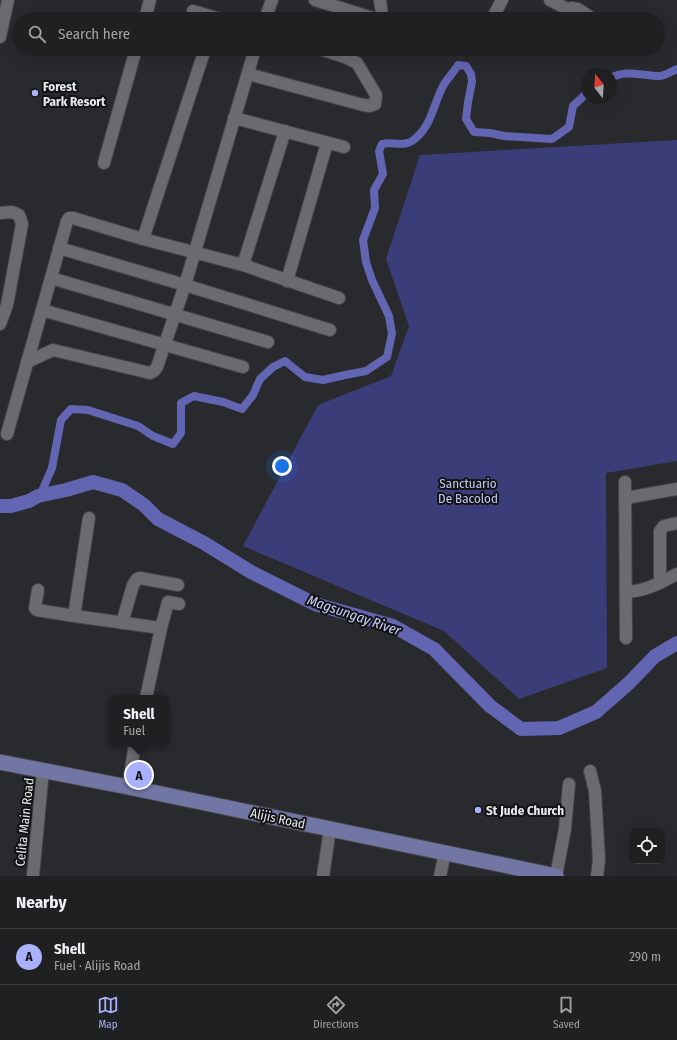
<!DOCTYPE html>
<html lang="en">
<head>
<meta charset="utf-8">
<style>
	body { margin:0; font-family:"Fira Sans Condensed",sans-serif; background:#2c2d2f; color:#f1f3f6 }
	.controls { position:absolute; right:12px; bottom:12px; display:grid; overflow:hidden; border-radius:8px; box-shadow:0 4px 16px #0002 }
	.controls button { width:36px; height:36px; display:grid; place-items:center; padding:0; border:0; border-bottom:1px solid #3c3e40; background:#1f2022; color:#f1f3f6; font:20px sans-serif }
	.compass { position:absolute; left:581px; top:68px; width:36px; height:36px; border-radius:50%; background:#1f2022; box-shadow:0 4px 16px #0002; rotate:343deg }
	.you { position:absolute; left:282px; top:466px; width:14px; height:14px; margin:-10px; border:3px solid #fff; border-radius:50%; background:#1a73e8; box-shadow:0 0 0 6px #1a73e833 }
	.badge { display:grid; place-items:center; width:26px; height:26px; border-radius:50%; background:#a9b0fc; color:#111; font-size:13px; font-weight:700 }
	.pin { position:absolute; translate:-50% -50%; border:2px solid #fff; box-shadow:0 1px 4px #0006 }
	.popup { position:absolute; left:109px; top:695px; width:60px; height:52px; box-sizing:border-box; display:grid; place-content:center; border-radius:8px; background:#1f2022; filter:drop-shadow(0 1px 3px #0005); font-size:13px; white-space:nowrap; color:#a1a3a5 }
	.popup b { font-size:15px; color:#f1f3f6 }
	.popup::after { content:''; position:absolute; left:50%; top:100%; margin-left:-8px; border:8px solid transparent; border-top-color:#1f2022 }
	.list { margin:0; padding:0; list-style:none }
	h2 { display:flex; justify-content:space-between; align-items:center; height:52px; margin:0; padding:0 16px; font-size:17px }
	h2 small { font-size:13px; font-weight:400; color:#a1a3a5 }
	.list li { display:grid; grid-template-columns:26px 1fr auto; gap:12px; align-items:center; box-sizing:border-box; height:56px; padding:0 16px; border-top:1px solid #3c3e40 }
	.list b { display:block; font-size:15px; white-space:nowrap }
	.list p { margin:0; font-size:13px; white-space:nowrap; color:#a1a3a5 }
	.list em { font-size:13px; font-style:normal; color:#a1a3a5 }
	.icon { flex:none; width:22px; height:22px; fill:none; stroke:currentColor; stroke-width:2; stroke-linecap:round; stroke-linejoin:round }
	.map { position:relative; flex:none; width:677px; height:876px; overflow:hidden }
	.search { position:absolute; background:#1f2022; box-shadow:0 4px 16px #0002; left:12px; right:12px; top:12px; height:44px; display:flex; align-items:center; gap:10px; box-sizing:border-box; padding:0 14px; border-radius:22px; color:#a1a3a5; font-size:15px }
	.sheet { height:108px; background:#1f2022 }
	nav { display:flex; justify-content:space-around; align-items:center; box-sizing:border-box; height:56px; border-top:1px solid #3c3e40; background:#1f2022; font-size:11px; color:#a1a3a5 }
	nav a { display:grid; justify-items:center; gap:2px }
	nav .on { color:#a9b0fc }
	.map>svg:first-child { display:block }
</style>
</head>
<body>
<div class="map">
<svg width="677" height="876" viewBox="0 0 677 876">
	<rect width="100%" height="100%" fill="#292a2e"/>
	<polygon fill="#3b3d79" points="677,140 677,461 606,473 607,668 519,699 444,631 243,546 318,405 391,376 409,326 386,259 420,155"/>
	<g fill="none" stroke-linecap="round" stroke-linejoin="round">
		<g stroke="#6165b2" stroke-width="8">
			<path d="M611 78C625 69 644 76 659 76 665 76 672 71 677 69"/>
			<path d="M38 496 41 493 52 468 61 420 71 409 88 410 138 426 153 436 173 444 181 433V403L194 396 223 402 242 409 253 395 260 379 273 367 285 361 305 377 323 380 345 375 366 371 387 357 392 334 389 316 372 280 366 262 363 240 375 208 374 190 383 174 379 151 382 144C392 141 403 147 412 141 431 128 433 106 442 88 445 81 454 72 458 65L466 66 471 74 472 82 468 102 466 119 474 132 490 133 504 136 552 139 569 127 573 106 587 93"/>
		</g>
		<polyline stroke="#6165b2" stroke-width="14" points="0,506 11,506 29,501 38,496 66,490 93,482 122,490 144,505 158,519 204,543 251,572 315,604 393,626 434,649 490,706 521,729 559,728 596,712 629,683 655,656 677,643"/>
		<defs>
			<g id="minor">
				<polyline points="315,0 376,19 380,18 382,15 380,0"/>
				<polyline points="550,0 567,9 572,8 578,9 590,17"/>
				<polyline points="193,11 220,19"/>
				<polyline points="145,19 150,0"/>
				<polyline points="265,19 272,0"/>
				<polyline points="492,19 502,0"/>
				<polyline points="0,37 8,0"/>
				<polyline points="248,74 363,105 370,106 375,104 376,95 357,63 345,57 320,49"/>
				<polyline points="234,118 344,147"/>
				<polyline points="104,163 136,49"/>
				<polyline points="0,213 12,212 19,215 22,224 7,305 0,324"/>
				<polyline points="143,239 205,49"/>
				<polyline points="59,248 185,285 330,330"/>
				<polyline points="243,265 285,131"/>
				<polyline points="51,278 268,342"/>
				<polyline points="287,281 327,143"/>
				<polyline points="42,310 243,367"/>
				<polyline points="27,362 53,350 150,373 154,371 157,367 185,285 255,49"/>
				<polyline points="7,434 67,221 69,218 73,218 143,239 243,265 339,298"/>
				<polyline points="625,482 626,638"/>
				<polyline points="626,498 677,489"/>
				<polyline points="660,583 660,531 664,526 677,523"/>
				<polyline points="38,590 35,608 37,610 74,616 161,628 146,698"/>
				<path d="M626 592C646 591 660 583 677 574"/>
				<polyline points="74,616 89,518"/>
				<polyline points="122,623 133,585 137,579 140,578 178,585"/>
				<polyline points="161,628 168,602 179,604"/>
				<polyline points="590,771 595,791 599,860 597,876"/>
				<polyline points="128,787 135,744"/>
				<polyline points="33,876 43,770"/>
				<polyline points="323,876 330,829"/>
				<polyline points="440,876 445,853"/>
				<polyline points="556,876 565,829 569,784"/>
			</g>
			<polyline id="major" points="0,762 128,787 556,876"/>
		</defs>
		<use href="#minor" stroke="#454549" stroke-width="14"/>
		<use href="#major" stroke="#454549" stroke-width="17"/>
		<use href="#minor" stroke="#6a6b6f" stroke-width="12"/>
		<use href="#major" stroke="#7276a4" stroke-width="15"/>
	</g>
	<g fill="#a9b0fc" stroke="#121214" stroke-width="1.5">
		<circle cx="35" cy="93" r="4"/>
		<circle cx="478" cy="810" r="4"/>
	</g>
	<g text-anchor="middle" stroke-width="4" stroke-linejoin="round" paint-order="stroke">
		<g font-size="13" font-weight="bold" fill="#e7e8ea" stroke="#121214" text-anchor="start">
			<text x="43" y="91">Forest<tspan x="43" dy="15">Park Resort</tspan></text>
			<text x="486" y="815">St Jude Church</text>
		</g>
		<g font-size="13" fill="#c2c7f2" stroke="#121214">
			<text x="468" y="488">Sanctuario<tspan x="468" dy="15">De Bacolod</tspan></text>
		</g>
		<g font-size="13" fill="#e7e8ea" stroke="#121214">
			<text transform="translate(278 818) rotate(12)" y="5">Alijis Road</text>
			<text transform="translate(24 822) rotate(-84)" y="5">Celita Main Road</text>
		</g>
		<g font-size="14" font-style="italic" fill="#cbd1fc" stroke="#121214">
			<text transform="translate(354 615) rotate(19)" y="5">Magsungay River</text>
		</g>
	</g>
</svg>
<div class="controls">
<button><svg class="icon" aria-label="locate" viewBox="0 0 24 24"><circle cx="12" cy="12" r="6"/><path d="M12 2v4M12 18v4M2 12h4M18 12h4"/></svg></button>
</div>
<svg class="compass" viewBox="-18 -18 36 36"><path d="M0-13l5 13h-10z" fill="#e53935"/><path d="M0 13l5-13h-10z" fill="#a1a3a5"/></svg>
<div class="you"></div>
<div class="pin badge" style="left:139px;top:775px">A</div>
<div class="popup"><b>Shell</b>Fuel</div>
<div class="search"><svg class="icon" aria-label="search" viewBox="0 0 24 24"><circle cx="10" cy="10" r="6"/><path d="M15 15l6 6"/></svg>Search here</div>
</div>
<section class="sheet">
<h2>Nearby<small></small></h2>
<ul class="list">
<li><span class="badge">A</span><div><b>Shell</b><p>Fuel · Alijis Road</p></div><em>290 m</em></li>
</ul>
</section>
<nav>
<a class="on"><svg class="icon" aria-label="map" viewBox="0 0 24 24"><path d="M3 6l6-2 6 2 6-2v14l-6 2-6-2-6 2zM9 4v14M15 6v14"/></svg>Map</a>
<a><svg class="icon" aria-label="directions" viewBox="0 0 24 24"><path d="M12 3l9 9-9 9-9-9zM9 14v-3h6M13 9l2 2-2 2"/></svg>Directions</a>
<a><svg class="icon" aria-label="saved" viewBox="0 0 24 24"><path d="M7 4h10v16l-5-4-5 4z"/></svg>Saved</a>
</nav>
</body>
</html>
